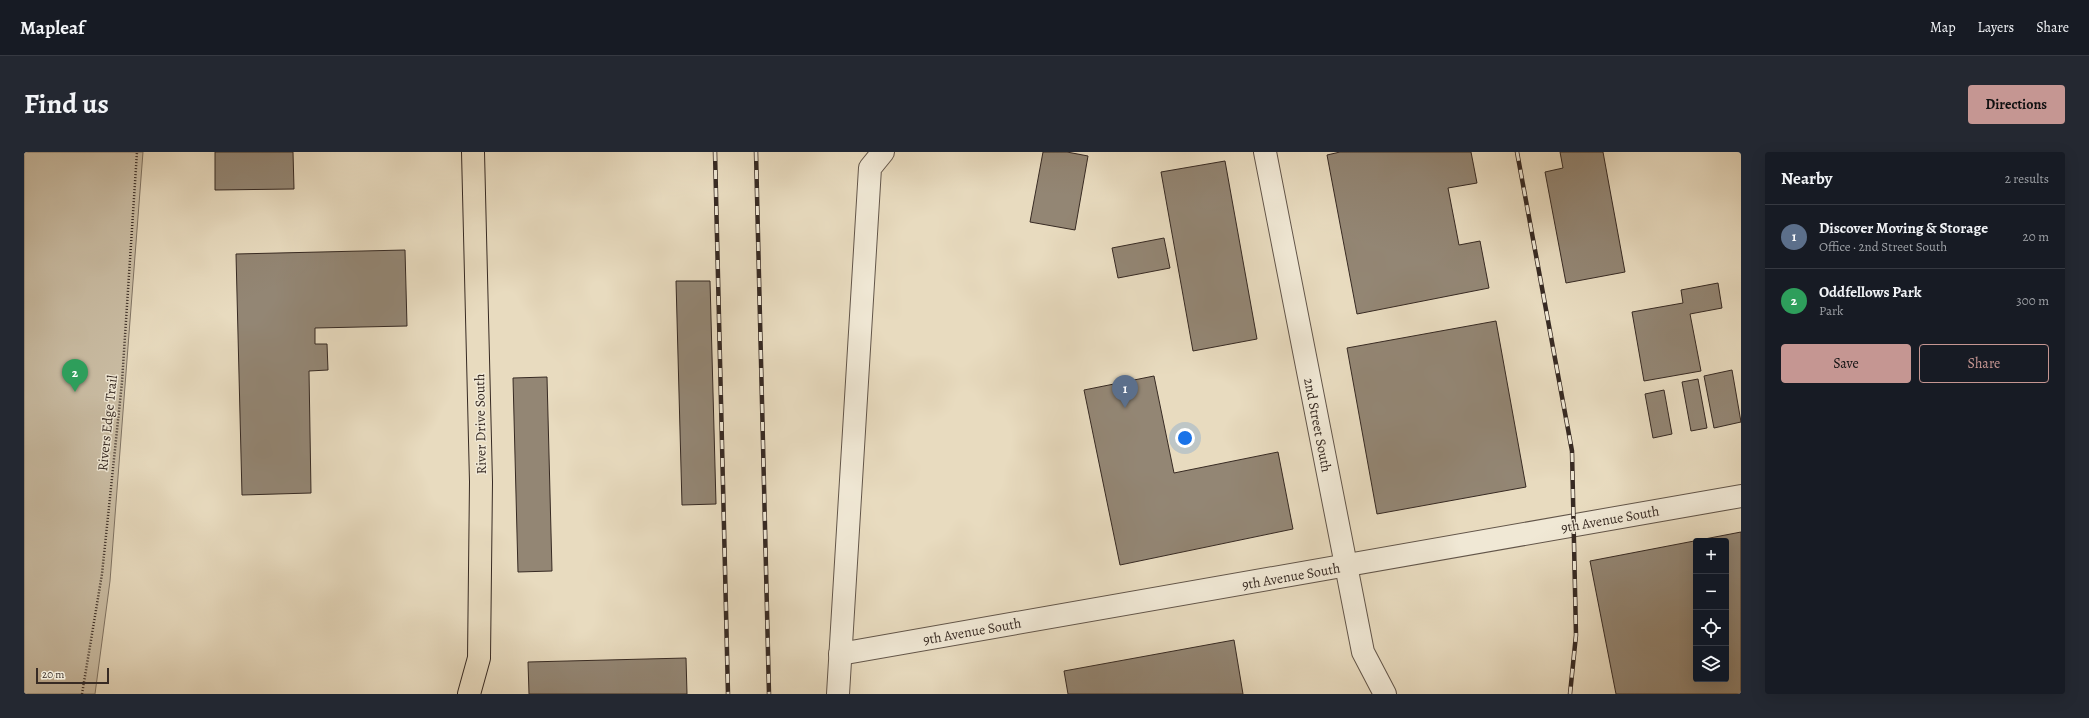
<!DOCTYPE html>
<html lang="en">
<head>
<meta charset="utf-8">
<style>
	body { margin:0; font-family:Alegreya,serif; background:#242831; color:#f1f3f6 }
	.controls { position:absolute; right:12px; bottom:12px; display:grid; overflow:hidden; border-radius:4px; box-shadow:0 4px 16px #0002 }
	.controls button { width:36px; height:36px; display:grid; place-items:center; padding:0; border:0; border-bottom:1px solid #363941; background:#171b24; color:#f1f3f6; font:20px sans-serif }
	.scale { position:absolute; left:12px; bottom:10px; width:73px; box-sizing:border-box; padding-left:4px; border:2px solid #372a23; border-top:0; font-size:11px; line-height:14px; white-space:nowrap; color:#372a23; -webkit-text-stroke:3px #f0e8d5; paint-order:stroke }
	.you { position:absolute; left:1161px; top:286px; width:14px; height:14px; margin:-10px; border:3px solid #fff; border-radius:50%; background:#1a73e8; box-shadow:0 0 0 6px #1a73e833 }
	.badge { display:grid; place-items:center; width:26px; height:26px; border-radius:50%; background:#c59692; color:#fff; font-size:13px; font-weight:700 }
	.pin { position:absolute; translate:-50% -33px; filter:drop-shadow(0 1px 2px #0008) }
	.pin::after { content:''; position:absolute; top:21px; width:14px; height:12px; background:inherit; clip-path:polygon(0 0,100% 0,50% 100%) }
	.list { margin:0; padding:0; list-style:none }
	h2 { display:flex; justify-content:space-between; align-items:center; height:52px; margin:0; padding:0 16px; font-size:17px }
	h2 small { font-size:13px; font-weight:400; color:#9ea1a6 }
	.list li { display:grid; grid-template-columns:26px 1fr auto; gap:12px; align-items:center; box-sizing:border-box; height:64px; padding:0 16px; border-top:1px solid #363941 }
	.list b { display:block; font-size:15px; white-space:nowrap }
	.list p { margin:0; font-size:13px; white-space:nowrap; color:#9ea1a6 }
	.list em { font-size:13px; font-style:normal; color:#9ea1a6 }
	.actions { display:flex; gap:8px; padding:12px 16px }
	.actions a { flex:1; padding:9px 0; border:1px solid #c59692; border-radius:4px; text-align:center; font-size:14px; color:#c59692 }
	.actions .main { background:#c59692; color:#111 }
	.icon { flex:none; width:22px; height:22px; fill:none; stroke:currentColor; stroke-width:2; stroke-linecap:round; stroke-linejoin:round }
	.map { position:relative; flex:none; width:1717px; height:542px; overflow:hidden; border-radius:4px }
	header { display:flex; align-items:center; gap:24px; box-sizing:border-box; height:56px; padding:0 20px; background:#171b24; border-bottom:1px solid #363941 }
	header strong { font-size:19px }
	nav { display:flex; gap:22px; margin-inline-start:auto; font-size:14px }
	.intro { display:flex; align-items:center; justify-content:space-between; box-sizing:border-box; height:96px; padding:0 24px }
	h1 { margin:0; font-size:28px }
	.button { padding:10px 18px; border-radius:4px; background:#c59692; color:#111; font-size:14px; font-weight:700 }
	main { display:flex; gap:24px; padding:0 24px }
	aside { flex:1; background:#171b24; border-radius:4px; box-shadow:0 4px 16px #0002 }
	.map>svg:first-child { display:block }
</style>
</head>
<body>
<header>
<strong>Mapleaf</strong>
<nav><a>Map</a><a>Layers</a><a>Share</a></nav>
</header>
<div class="intro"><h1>Find us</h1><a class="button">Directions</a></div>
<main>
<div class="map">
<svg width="1717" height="542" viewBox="0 0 1717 542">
	<rect width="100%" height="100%" fill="#e8dbbf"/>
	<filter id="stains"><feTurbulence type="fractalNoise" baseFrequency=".005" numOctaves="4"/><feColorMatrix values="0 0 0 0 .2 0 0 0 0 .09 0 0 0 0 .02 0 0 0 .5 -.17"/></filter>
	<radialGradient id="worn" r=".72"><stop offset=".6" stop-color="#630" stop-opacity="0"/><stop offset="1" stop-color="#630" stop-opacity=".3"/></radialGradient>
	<polygon fill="#cabda4" stroke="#807464" points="0,0 119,0 86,429 71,542 0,542"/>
	<g fill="#938674" stroke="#372a23" fill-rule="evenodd">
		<polygon points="191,0 269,0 270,37 191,38"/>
		<polygon points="1019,0 1043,0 1064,4 1051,78 1006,70"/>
		<polygon points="1316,0 1447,0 1453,31 1424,36 1435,93 1456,89 1465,136 1333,162 1303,3"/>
		<polygon points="1536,0 1579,0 1601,120 1542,131 1521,20 1539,16"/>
		<polygon points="1201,9 1233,187 1169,199 1137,20"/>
		<polygon points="1140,86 1146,116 1094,126 1088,96"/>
		<polygon points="381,98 383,174 291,176 291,192 303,192 304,218 285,219 287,341 218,343 212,102"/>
		<polygon points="652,129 686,129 692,352 658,353"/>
		<polygon points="1694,131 1698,156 1666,162 1677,219 1620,229 1608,160 1659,151 1657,138"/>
		<polygon points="1472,169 1502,335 1353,362 1323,196"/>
		<polygon points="1708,218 1717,270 1690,276 1680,224"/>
		<polygon points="1130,224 1150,321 1254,300 1269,377 1096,413 1060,238"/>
		<polygon points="523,225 528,419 494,420 489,226"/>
		<polygon points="1674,227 1683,276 1667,279 1658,230"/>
		<polygon points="1640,238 1648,282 1629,286 1621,242"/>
		<path d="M1717 380V542H1592L1566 409ZM1672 389H1702V527H1672Z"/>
		<polygon points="1210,488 1219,542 1044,542 1040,519"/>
		<polygon points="662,506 663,542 505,542 504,510"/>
	</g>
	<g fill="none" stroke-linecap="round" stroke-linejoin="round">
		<defs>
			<g id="minor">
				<polyline points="1241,0 1339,500 1361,542"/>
				<polyline points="816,502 1717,344"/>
				<polyline points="814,542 846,16 859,0"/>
			</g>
			<polyline id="major" points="445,542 455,506 457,330 449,0"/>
		</defs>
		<use href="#minor" stroke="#63564a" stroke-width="24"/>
		<use href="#major" stroke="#372a23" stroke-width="24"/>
		<polyline stroke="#372a23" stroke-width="2.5" stroke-dasharray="1 2" stroke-linecap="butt" points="58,542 78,422 98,230 113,0"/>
		<use href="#minor" stroke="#f0e8d5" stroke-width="22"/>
		<use href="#major" stroke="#e8dbbf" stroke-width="22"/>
		<defs>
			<g id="rail">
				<polyline points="691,0 704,542"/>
				<polyline points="732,0 745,542"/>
				<polyline points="1493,0 1548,299 1552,483 1546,542"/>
			</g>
		</defs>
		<use href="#rail" stroke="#372a23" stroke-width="4.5"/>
		<use href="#rail" stroke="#f0e8d5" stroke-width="3" stroke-dasharray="9" stroke-linecap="butt"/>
	</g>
	<g text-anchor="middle" stroke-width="3" stroke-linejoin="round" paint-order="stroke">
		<g font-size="14" fill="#372a23" stroke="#f0e8d5">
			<text transform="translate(83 271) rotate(-84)" y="5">Rivers Edge Trail</text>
			<text transform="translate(456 272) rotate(-91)" y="5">River Drive South</text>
			<text transform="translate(1294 273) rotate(79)" y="5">2nd Street South</text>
			<text transform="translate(1586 367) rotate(-10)" y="5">9th Avenue South</text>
			<text transform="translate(1267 424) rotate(-10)" y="5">9th Avenue South</text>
			<text transform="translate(948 479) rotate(-10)" y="5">9th Avenue South</text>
		</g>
	</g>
	<rect width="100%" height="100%" filter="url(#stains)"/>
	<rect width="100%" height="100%" fill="url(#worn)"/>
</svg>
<div class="controls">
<button>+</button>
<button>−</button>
<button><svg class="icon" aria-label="locate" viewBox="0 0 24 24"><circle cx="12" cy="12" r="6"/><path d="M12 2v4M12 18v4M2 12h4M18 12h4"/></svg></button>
<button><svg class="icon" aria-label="layers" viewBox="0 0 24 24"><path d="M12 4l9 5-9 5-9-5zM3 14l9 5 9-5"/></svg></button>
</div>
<div class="scale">20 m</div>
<div class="you"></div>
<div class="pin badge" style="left:1101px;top:256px;background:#5c6f8a">1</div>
<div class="pin badge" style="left:51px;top:240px;background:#2e9e5b">2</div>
</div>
<aside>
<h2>Nearby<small>2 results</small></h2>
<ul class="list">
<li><span class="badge" style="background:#5c6f8a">1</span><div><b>Discover Moving &amp; Storage</b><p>Office · 2nd Street South</p></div><em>20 m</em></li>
<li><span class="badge" style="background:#2e9e5b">2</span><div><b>Oddfellows Park</b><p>Park</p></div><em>300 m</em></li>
</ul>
<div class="actions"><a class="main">Save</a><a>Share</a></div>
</aside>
</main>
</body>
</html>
